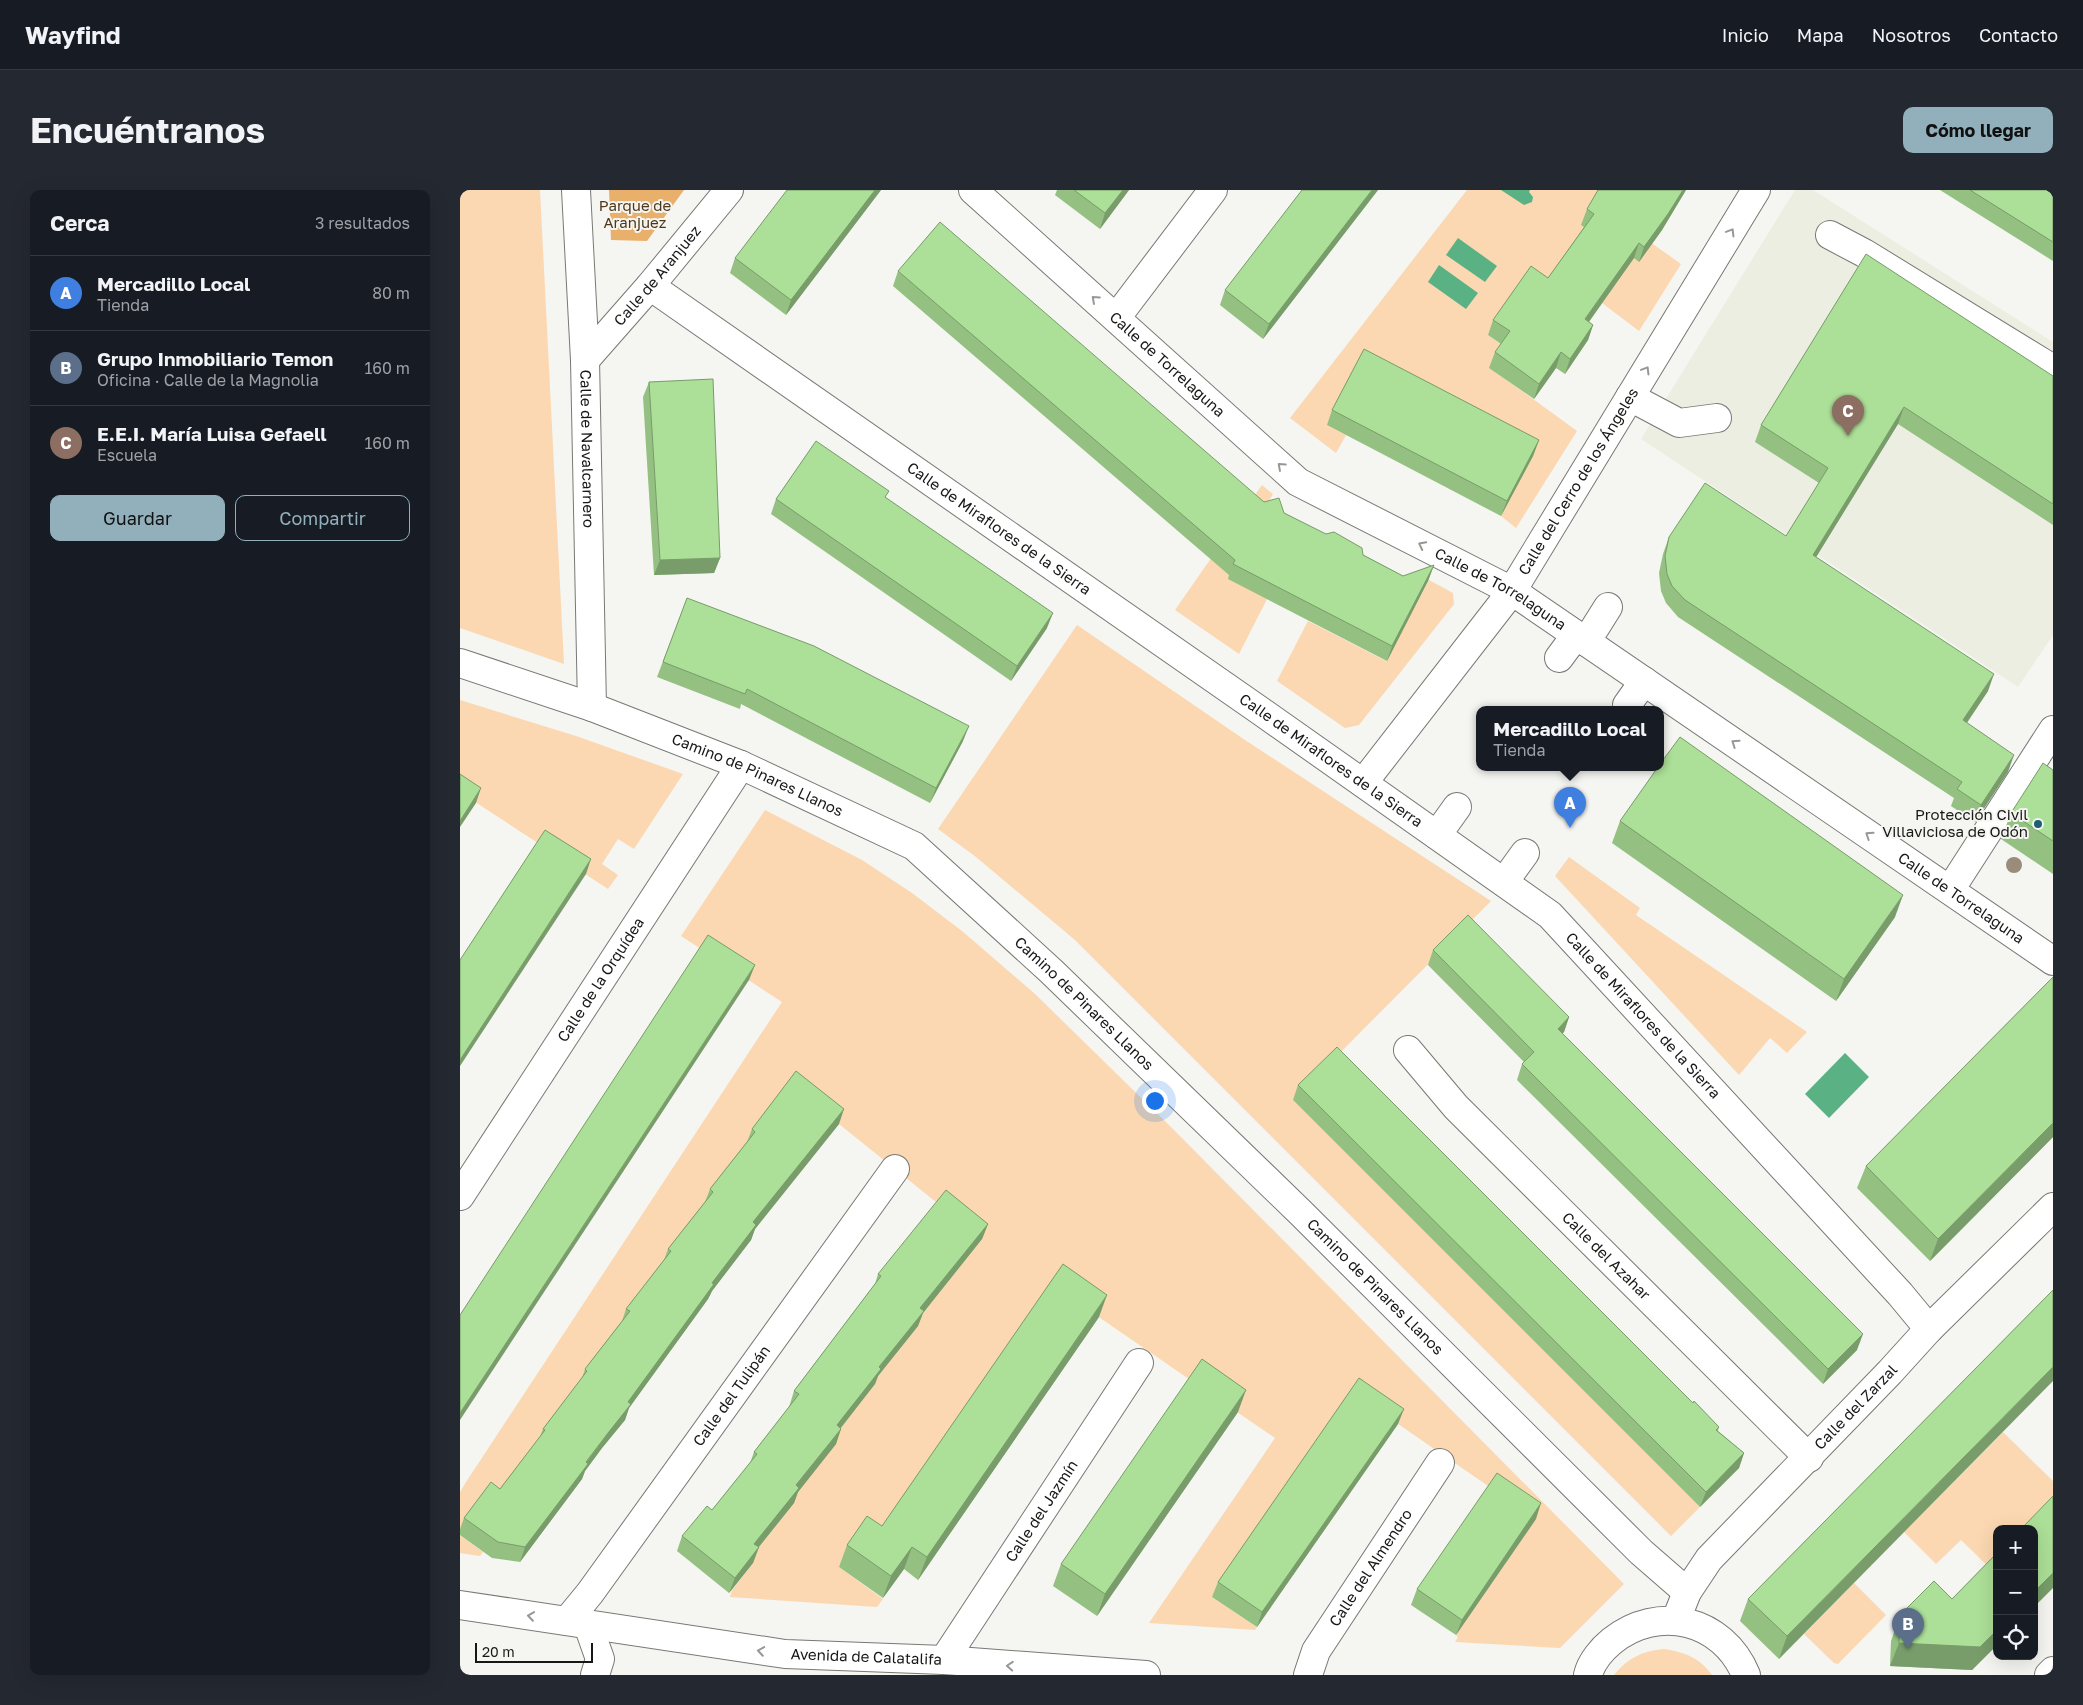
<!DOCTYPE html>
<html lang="es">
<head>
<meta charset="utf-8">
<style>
	body { margin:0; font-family:"Golos Text",sans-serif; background:#242831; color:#f1f3f6 }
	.controls { position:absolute; right:15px; bottom:15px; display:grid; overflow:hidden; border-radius:10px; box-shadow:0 5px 20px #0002 }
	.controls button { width:45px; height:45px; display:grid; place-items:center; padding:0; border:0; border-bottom:1px solid #363941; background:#171b24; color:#f1f3f6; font:25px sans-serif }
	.scale { position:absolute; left:15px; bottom:12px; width:118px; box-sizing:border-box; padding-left:5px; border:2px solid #171716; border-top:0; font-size:14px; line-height:18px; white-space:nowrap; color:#171716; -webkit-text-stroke:4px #f5f5f1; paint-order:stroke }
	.you { position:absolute; left:694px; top:910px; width:18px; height:18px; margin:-12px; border:4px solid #fff; border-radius:50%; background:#1a73e8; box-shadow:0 0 0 8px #1a73e833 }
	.badge { display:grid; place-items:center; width:32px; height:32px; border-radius:50%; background:#92b0bc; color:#fff; font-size:16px; font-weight:700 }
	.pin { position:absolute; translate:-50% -41px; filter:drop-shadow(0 1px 2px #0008) }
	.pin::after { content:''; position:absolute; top:26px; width:18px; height:15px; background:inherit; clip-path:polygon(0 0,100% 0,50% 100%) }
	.popup { position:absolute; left:1016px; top:516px; width:188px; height:65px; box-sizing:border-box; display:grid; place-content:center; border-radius:10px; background:#171b24; filter:drop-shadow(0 1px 4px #0005); font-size:16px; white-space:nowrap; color:#9ea1a6 }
	.popup b { font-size:19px; color:#f1f3f6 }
	.popup::after { content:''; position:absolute; left:50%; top:100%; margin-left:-10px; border:10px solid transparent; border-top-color:#171b24 }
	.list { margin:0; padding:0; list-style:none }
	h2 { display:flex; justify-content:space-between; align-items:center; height:65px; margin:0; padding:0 20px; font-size:21px }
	h2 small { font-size:16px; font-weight:400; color:#9ea1a6 }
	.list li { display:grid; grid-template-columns:32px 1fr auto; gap:15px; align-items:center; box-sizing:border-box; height:75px; padding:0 20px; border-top:1px solid #363941 }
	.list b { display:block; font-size:19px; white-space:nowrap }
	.list p { margin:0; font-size:16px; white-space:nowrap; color:#9ea1a6 }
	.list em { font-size:16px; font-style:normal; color:#9ea1a6 }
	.actions { display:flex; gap:10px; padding:15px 20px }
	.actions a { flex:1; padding:11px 0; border:1px solid #92b0bc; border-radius:10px; text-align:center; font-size:18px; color:#92b0bc }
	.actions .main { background:#92b0bc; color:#111 }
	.icon { flex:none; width:28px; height:28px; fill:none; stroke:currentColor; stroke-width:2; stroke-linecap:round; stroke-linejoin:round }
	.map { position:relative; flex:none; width:1593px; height:1485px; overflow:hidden; border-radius:10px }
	header { display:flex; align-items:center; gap:30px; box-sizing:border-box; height:70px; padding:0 25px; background:#171b24; border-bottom:1px solid #363941 }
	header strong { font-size:24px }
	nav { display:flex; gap:28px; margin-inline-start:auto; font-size:18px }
	.intro { display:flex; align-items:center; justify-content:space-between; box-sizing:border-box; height:120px; padding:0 30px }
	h1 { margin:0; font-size:35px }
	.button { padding:12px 22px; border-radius:10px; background:#92b0bc; color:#111; font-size:18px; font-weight:700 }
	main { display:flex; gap:30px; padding:0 30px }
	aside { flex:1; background:#171b24; border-radius:10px; box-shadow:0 5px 20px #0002 }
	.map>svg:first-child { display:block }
</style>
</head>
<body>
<header>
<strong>Wayfind</strong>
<nav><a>Inicio</a><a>Mapa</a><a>Nosotros</a><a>Contacto</a></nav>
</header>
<div class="intro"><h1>Encuéntranos</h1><a class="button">Cómo llegar</a></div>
<main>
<aside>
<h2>Cerca<small>3 resultados</small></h2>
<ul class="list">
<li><span class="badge" style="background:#3f7fe0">A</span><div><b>Mercadillo Local</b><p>Tienda</p></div><em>80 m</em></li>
<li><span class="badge" style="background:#5c6f8a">B</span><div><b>Grupo Inmobiliario Temon</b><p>Oficina · Calle de la Magnolia</p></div><em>160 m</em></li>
<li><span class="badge" style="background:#8d6e63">C</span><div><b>E.E.I. María Luisa Gefaell</b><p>Escuela</p></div><em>160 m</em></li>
</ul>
<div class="actions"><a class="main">Guardar</a><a>Compartir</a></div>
</aside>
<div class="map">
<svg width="1593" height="1485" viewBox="0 0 1593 1485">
	<rect width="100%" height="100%" fill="#f5f5f1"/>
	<polygon fill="#eceee2" points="1335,0 1353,0 1593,152 1593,445 1558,497 1181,249"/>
	<g fill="#fbd8b1">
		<polygon points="0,0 80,0 104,474 0,438"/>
		<polygon points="1007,0 1142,0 1190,52 1221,74 1179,141 1142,113 1028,145 1045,157 1030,178 1117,241 1056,338 1041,326 1073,266 867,235 886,245 876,263 830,228"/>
		<polygon points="802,295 813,304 799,327 807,409 779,464 715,420"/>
		<polygon points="969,390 993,403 994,414 899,535 885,538 817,491 848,431 926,471"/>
		<polygon points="617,435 782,548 1031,711 833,910 1240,1317 1211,1346 615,750 516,667 478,639"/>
		<polygon points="0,510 116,546 223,584 174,659 158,649 142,674 158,685 148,699 0,602"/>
		<polygon points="305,620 402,670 452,703 502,741 574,803 711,937 1164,1394 1100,1458 995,1452 998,1447 996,1445 1076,1329 893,1203 752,1407 797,1437 795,1440 689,1433 815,1248 595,1097 414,1359 379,1377 423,1409 417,1417 270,1407 272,1400 293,1373 289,1369 371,1250 415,1194 413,1192 458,1136 455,1133 522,1049 379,934 35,1314 0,1341 0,1302 6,1292 322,812 221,746"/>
		<polygon points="1109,667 1180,718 1176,725 1347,842 1327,863 1310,848 1279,885 1095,686"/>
		<polygon points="1543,1242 1593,1291 1593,1321 1574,1339 1537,1339 1536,1384 1501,1350 1476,1374 1444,1342"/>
		<polygon points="0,1345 23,1362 20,1366 0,1363"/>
		<polygon points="1394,1393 1426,1425 1378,1474 1374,1473 1344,1444"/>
		<path d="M1204 1459C1224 1462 1240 1468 1252 1485H1154C1168 1468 1182 1461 1204 1459Z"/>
	</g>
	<polygon fill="#e9b06b" points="149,0 224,0 187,51 151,50"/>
	<g fill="#5ab184">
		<polygon points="1041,0 1070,0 1069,2 1073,7 1072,12 1064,15"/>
		<polygon points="998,48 1037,76 1025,92 986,65"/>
		<polygon points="979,75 1018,103 1006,119 968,92"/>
		<polygon points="1385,863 1409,887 1369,928 1345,904"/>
	</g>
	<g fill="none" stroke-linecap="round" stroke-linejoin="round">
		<defs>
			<g id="minor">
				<path id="s1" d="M116 0 125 170 132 517"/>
				<path id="s2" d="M513 0 838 292 1052 401 1593 771"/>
				<polyline points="1370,45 1404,63 1593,179"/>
				<path id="s3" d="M190 96 802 522 1090 725 1440 1104 1469 1139"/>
				<polyline points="656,128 753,0"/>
				<path id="s4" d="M125 170 190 96 269 0"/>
				<polyline points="1170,207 1219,233 1257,228"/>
				<polyline points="1126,452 1148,417"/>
				<polyline points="1099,468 1116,445"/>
				<path id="s5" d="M0 473 132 517 281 575 454 656 591 781 841 1023 1181 1362 1227 1402"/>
				<polyline points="1167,515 1184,491"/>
				<path id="s6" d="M903 593 1052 401 1296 0"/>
				<polyline points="977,645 997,617"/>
				<polyline points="1044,692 1065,663"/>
				<polyline points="1490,700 1593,540"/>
				<path id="s7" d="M948 860 996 917 1349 1268"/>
				<path id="s8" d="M0 1006 281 575"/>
				<path id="s9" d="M0 1415 325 1464 484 1470 686 1485"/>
				<path id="s10" d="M1216 1430 1227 1402 1249 1369 1430 1182 1469 1139 1593 1017"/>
				<path id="s11" d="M107 1431 130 1403 435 979"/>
				<polyline points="128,1435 140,1469 135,1485"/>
				<path id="s12" d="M484 1470 679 1173"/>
				<path id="s13" d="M848 1485 856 1461 980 1273"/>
				<path d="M1128 1485C1131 1472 1142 1459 1152 1451 1198 1414 1263 1429 1286 1485"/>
				<polyline points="1589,1485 1593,1481"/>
			</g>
		</defs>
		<use href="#minor" stroke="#787874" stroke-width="30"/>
		<use href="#minor" stroke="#fff" stroke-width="28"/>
	</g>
	<circle fill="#9a8c7a" cx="1554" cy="675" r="8"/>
	<g fill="#94c082">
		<polygon points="421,0 326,125 270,83 275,68"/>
		<polygon points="597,0 669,0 640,39 595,5"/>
		<polygon points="918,0 803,149 760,115 765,100"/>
		<polygon points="1138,0 1226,0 1202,40 1179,72 1174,68 1129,132 1133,135 1128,150 1105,184 1096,178 1074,209 1029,178 1035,162 1041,154 1028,145 1033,130 1088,88 1124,37 1121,35 1127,19"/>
		<polygon points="1480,0 1593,0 1593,71"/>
		<polygon points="438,81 804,312 943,386 974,375 968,391 927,471 768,389 769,385 433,96"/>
		<polygon points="1593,186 1593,335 1438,234 1356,367 1528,501 1507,533 1548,582 1515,632 1491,616 1494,608 1218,427 1206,413 1201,401 1199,383 1203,364 1209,347 1326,346 1359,293 1295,252 1301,235"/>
		<polygon points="189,192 260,368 254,383 194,385 183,207"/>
		<polygon points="872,220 1079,250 1073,266 1041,326 867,235"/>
		<polygon points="426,308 587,438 551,491 311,324 316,309"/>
		<polygon points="227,408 503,551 470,613 281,514 280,519 197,487"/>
		<polygon points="1593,580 1593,684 1541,649 1551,623"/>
		<polygon points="1160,631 1435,727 1376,811 1152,653"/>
		<polygon points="973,760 1109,827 1104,842 1102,843 1397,1160 1363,1194 1057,890 1062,874 1064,872 968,775"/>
		<polygon points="1593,787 1593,947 1470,1071 1397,998 1406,976"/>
		<polygon points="838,895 1233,1213 1259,1237 1258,1241 1284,1263 1279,1278 1240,1317 833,910"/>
		<polygon points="379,934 295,1039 291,1050 252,1101 248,1109 169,1218 165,1230 142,1258 125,1281 122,1289 60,1372 32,1368 0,1345 0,1339 4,1328 40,1299 79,1249 83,1239 122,1188 125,1179 162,1131 166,1119 204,1070 208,1059 245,1012 250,999 287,952 292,939"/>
		<polygon points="528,1034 522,1049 463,1123 458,1136 418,1186 415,1194 381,1238 376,1254 338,1302 334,1313 299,1357 293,1373 269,1403 217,1361 222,1346 252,1320 290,1273 294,1262 329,1217 334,1201 415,1094 418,1084"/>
		<polygon points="1593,1100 1319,1469 1280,1431 1288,1409"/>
		<polygon points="639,1127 458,1390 444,1379 423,1408 379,1377 387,1355 422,1336"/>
		<polygon points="778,1222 637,1426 593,1396 601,1374"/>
		<polygon points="938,1234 797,1437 752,1407 758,1392"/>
		<polygon points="1076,1329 996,1445 951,1415 957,1399"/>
		<polygon points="1537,1363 1537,1455 1512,1480 1430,1476 1431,1451 1439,1428 1492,1409"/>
	</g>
	<g fill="#789c6a">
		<polygon points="415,0 421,0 326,125 331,110"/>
		<polygon points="663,0 669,0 640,39 645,23"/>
		<polygon points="912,0 918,0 803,149 809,134"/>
		<polygon points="1223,0 1226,0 1202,40 1179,72 1184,57"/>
		<polygon points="1179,53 1174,68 1120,144 1125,129"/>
		<polygon points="1133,135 1128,150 1105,184 1110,169"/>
		<polygon points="1101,162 1096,178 1074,209 1079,194"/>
		<polygon points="1444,217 1438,234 1347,382 1353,365"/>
		<polygon points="1079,250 1073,266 1041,326 1047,311"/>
		<polygon points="260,368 254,383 194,385 200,370"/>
		<polygon points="974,375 968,391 927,471 932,456"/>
		<polygon points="593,423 587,438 551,491 557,476"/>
		<polygon points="1534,484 1528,501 1497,547 1503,530"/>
		<polygon points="509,536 503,551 470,613 476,598"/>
		<polygon points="1554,565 1548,582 1515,632 1521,615"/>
		<polygon points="21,598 16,613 0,637 0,631"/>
		<polygon points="131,669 126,684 0,876 0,870"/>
		<polygon points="1443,705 1435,727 1376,811 1384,789"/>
		<polygon points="295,775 289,790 0,1230 0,1223"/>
		<polygon points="1109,827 1104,842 1092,854 1098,839"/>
		<polygon points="384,919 379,934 295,1039 291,1050 252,1101 248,1109 169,1218 165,1230 142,1258 125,1281 122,1289 60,1372 65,1357 148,1243 168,1212 293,1032"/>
		<polygon points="1593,933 1593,947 1470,1071 1478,1049"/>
		<polygon points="528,1034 522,1049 463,1123 458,1136 418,1186 415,1194 371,1250 377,1235 460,1118"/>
		<polygon points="647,1105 639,1127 458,1390 467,1367"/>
		<polygon points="1403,1144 1397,1160 1363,1194 1368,1179"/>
		<polygon points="1593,1177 1593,1191 1319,1469 1327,1446"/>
		<polygon points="786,1200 778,1222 637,1426 645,1404"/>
		<polygon points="944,1219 938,1234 797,1437 802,1422"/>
		<polygon points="381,1239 376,1254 338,1302 334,1313 289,1369 294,1354 336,1295"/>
		<polygon points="1284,1263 1279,1278 1240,1317 1246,1302"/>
		<polygon points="1081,1313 1076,1329 996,1445 1002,1430"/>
		<polygon points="299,1357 293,1373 269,1403 275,1388"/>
		<polygon points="452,1357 444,1379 423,1408 431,1386"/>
		<polygon points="1593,1383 1593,1398 1574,1417 1574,1402"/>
		<polygon points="1537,1440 1537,1455 1512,1480 1430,1476 1439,1453"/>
	</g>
	<g fill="#acdf97" stroke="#789c6a">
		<polygon points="327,0 415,0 331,110 275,68"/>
		<polygon points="614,0 663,0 645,23"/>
		<polygon points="842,0 912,0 809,134 765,100"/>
		<polygon points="1138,0 1223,0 1208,24 1184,57 1179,53 1125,129 1133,135 1110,169 1101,162 1079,194 1035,162 1050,141 1033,130 1071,76 1088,88 1134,24 1127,19"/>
		<polygon points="1510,0 1593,0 1593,52"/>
		<polygon points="480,32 804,312 819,308 824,323 866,344 874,342 902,358 903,365 943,386 974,375 932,456 773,374 775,370 438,81"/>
		<polygon points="1406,64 1593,186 1593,314 1444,217 1353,365 1534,484 1503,530 1554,565 1521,615 1497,599 1502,592 1225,410 1212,396 1207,384 1205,366 1209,347 1245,293 1326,346 1368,278 1301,235"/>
		<polygon points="904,159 1079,250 1047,311 872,220"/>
		<polygon points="253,189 260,368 200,370 189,192"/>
		<polygon points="356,251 429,301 425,307 593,423 557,476 316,309"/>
		<polygon points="227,408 354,456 509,536 476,598 287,499 285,504 203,472"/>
		<polygon points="1220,547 1443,705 1384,789 1160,631 1198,577 1200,577 1200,574"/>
		<polygon points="1583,573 1593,580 1593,651 1551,623"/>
		<polygon points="0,584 21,598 0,631"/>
		<polygon points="85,640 131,669 0,870 0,770"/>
		<polygon points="1008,725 1109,827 1098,839 1403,1144 1368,1179 1062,874 1074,862 973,760"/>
		<polygon points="248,745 295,775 0,1223 0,1125"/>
		<polygon points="1593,787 1593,933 1478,1049 1406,976"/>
		<polygon points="877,857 1233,1213 1234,1211 1259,1237 1256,1240 1284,1263 1246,1302 838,895"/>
		<polygon points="336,881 384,919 293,1032 296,1035 252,1093 254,1094 168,1212 171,1214 148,1243 126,1272 128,1274 65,1357 38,1352 4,1328 31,1292 40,1299 85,1240 83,1239 127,1181 125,1179 170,1121 166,1119 211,1061 208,1059 253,1002 250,999 295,942 292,939"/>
		<polygon points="486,1000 528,1034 460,1118 464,1121 419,1177 421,1179 377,1235 381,1239 336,1295 339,1298 294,1354 299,1357 275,1388 222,1346 247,1316 252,1320 297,1264 294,1262 339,1204 334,1201 421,1086 418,1084"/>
		<polygon points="603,1074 647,1105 467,1367 452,1357 431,1386 387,1355 407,1326 422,1336"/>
		<polygon points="1593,1100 1593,1177 1327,1446 1288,1409"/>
		<polygon points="742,1169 786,1200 645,1404 601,1374"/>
		<polygon points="899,1188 944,1219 802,1422 758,1392"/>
		<polygon points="1037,1283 1081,1313 1002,1430 957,1399"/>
		<polygon points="1593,1306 1593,1383 1574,1402 1574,1339 1561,1339"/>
		<polygon points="1537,1363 1537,1440 1520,1457 1439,1453 1439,1428 1442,1423 1474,1391 1492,1409"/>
	</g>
	<defs><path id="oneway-chevron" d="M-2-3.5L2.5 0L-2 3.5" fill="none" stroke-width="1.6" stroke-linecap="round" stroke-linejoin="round" transform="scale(1.25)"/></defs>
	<g stroke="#979796">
		<use href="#oneway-chevron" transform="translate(1271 42) rotate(-59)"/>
		<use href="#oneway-chevron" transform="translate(635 109) rotate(-138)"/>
		<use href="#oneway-chevron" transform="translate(1186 180) rotate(-59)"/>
		<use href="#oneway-chevron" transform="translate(821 276) rotate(-138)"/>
		<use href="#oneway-chevron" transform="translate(962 355) rotate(-153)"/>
		<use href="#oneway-chevron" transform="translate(1275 553) rotate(-146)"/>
		<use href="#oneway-chevron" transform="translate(1409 645) rotate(-146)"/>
		<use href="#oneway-chevron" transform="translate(71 1426) rotate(-172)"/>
		<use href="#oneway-chevron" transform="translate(301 1461) rotate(-171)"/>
		<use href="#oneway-chevron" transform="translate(550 1476) rotate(-176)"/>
	</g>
	<circle fill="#1f5f74" stroke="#f5f5f1" stroke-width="2" cx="1578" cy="634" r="5"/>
	<g text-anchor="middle" stroke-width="4" stroke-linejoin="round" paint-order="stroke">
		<g font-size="15" fill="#4f3719" stroke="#f5f5f1">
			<text x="175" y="21">Parque de<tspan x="175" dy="17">Aranjuez</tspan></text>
		</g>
		<g font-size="15" fill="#171716" stroke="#f5f5f1">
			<text dy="5" stroke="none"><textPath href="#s4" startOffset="111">Calle de Aranjuez</textPath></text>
			<text dy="5" stroke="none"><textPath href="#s2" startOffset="261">Calle de Torrelaguna</textPath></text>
			<text dy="5" stroke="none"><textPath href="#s1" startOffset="259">Calle de Navalcarnero</textPath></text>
			<text dy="5" stroke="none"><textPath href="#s6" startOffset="371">Calle del Cerro de los Ángeles</textPath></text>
			<text dy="5" stroke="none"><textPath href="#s3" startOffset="425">Calle de Miraflores de la Sierra</textPath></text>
			<text dy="5" stroke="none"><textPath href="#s2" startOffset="666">Calle de Torrelaguna</textPath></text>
			<text dy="5" stroke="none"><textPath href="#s3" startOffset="830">Calle de Miraflores de la Sierra</textPath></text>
			<text dy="5" stroke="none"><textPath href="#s5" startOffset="318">Camino de Pinares Llanos</textPath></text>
			<text dy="5" stroke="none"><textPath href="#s2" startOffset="1221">Calle de Torrelaguna</textPath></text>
			<text dy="5" stroke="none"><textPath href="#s8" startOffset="258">Calle de la Orquídea</textPath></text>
			<text dy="5" stroke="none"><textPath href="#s5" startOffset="722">Camino de Pinares Llanos</textPath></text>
			<text dy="5" stroke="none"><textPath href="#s3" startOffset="1235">Calle de Miraflores de la Sierra</textPath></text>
			<text dy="5" stroke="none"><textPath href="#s7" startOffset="286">Calle del Azahar</textPath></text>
			<text dy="5" stroke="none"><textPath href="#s5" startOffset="1128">Camino de Pinares Llanos</textPath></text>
			<text dy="5" stroke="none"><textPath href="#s11" startOffset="279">Calle del Tulipán</textPath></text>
			<text dy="5" stroke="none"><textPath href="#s10" startOffset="281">Calle del Zarzal</textPath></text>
			<text dy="5" stroke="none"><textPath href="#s12" startOffset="178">Calle del Jazmín</textPath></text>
			<text dy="5" stroke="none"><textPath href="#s13" startOffset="125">Calle del Almendro</textPath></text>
			<text dy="5" stroke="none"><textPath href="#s9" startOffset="410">Avenida de Calatalifa</textPath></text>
		</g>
		<g font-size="15" fill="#171716" stroke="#f5f5f1" text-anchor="end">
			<text x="1568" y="630">Protección Civil<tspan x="1568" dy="17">Villaviciosa de Odón</tspan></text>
		</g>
	</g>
</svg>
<div class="controls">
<button>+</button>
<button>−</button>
<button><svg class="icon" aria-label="locate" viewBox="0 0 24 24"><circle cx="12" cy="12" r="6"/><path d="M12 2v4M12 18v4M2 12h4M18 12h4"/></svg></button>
</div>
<div class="scale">20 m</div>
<div class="you"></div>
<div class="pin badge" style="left:1110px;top:638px;background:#3f7fe0">A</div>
<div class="popup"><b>Mercadillo Local</b>Tienda</div>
<div class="pin badge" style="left:1448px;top:1459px;background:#5c6f8a">B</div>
<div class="pin badge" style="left:1388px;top:246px;background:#8d6e63">C</div>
</div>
</main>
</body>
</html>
